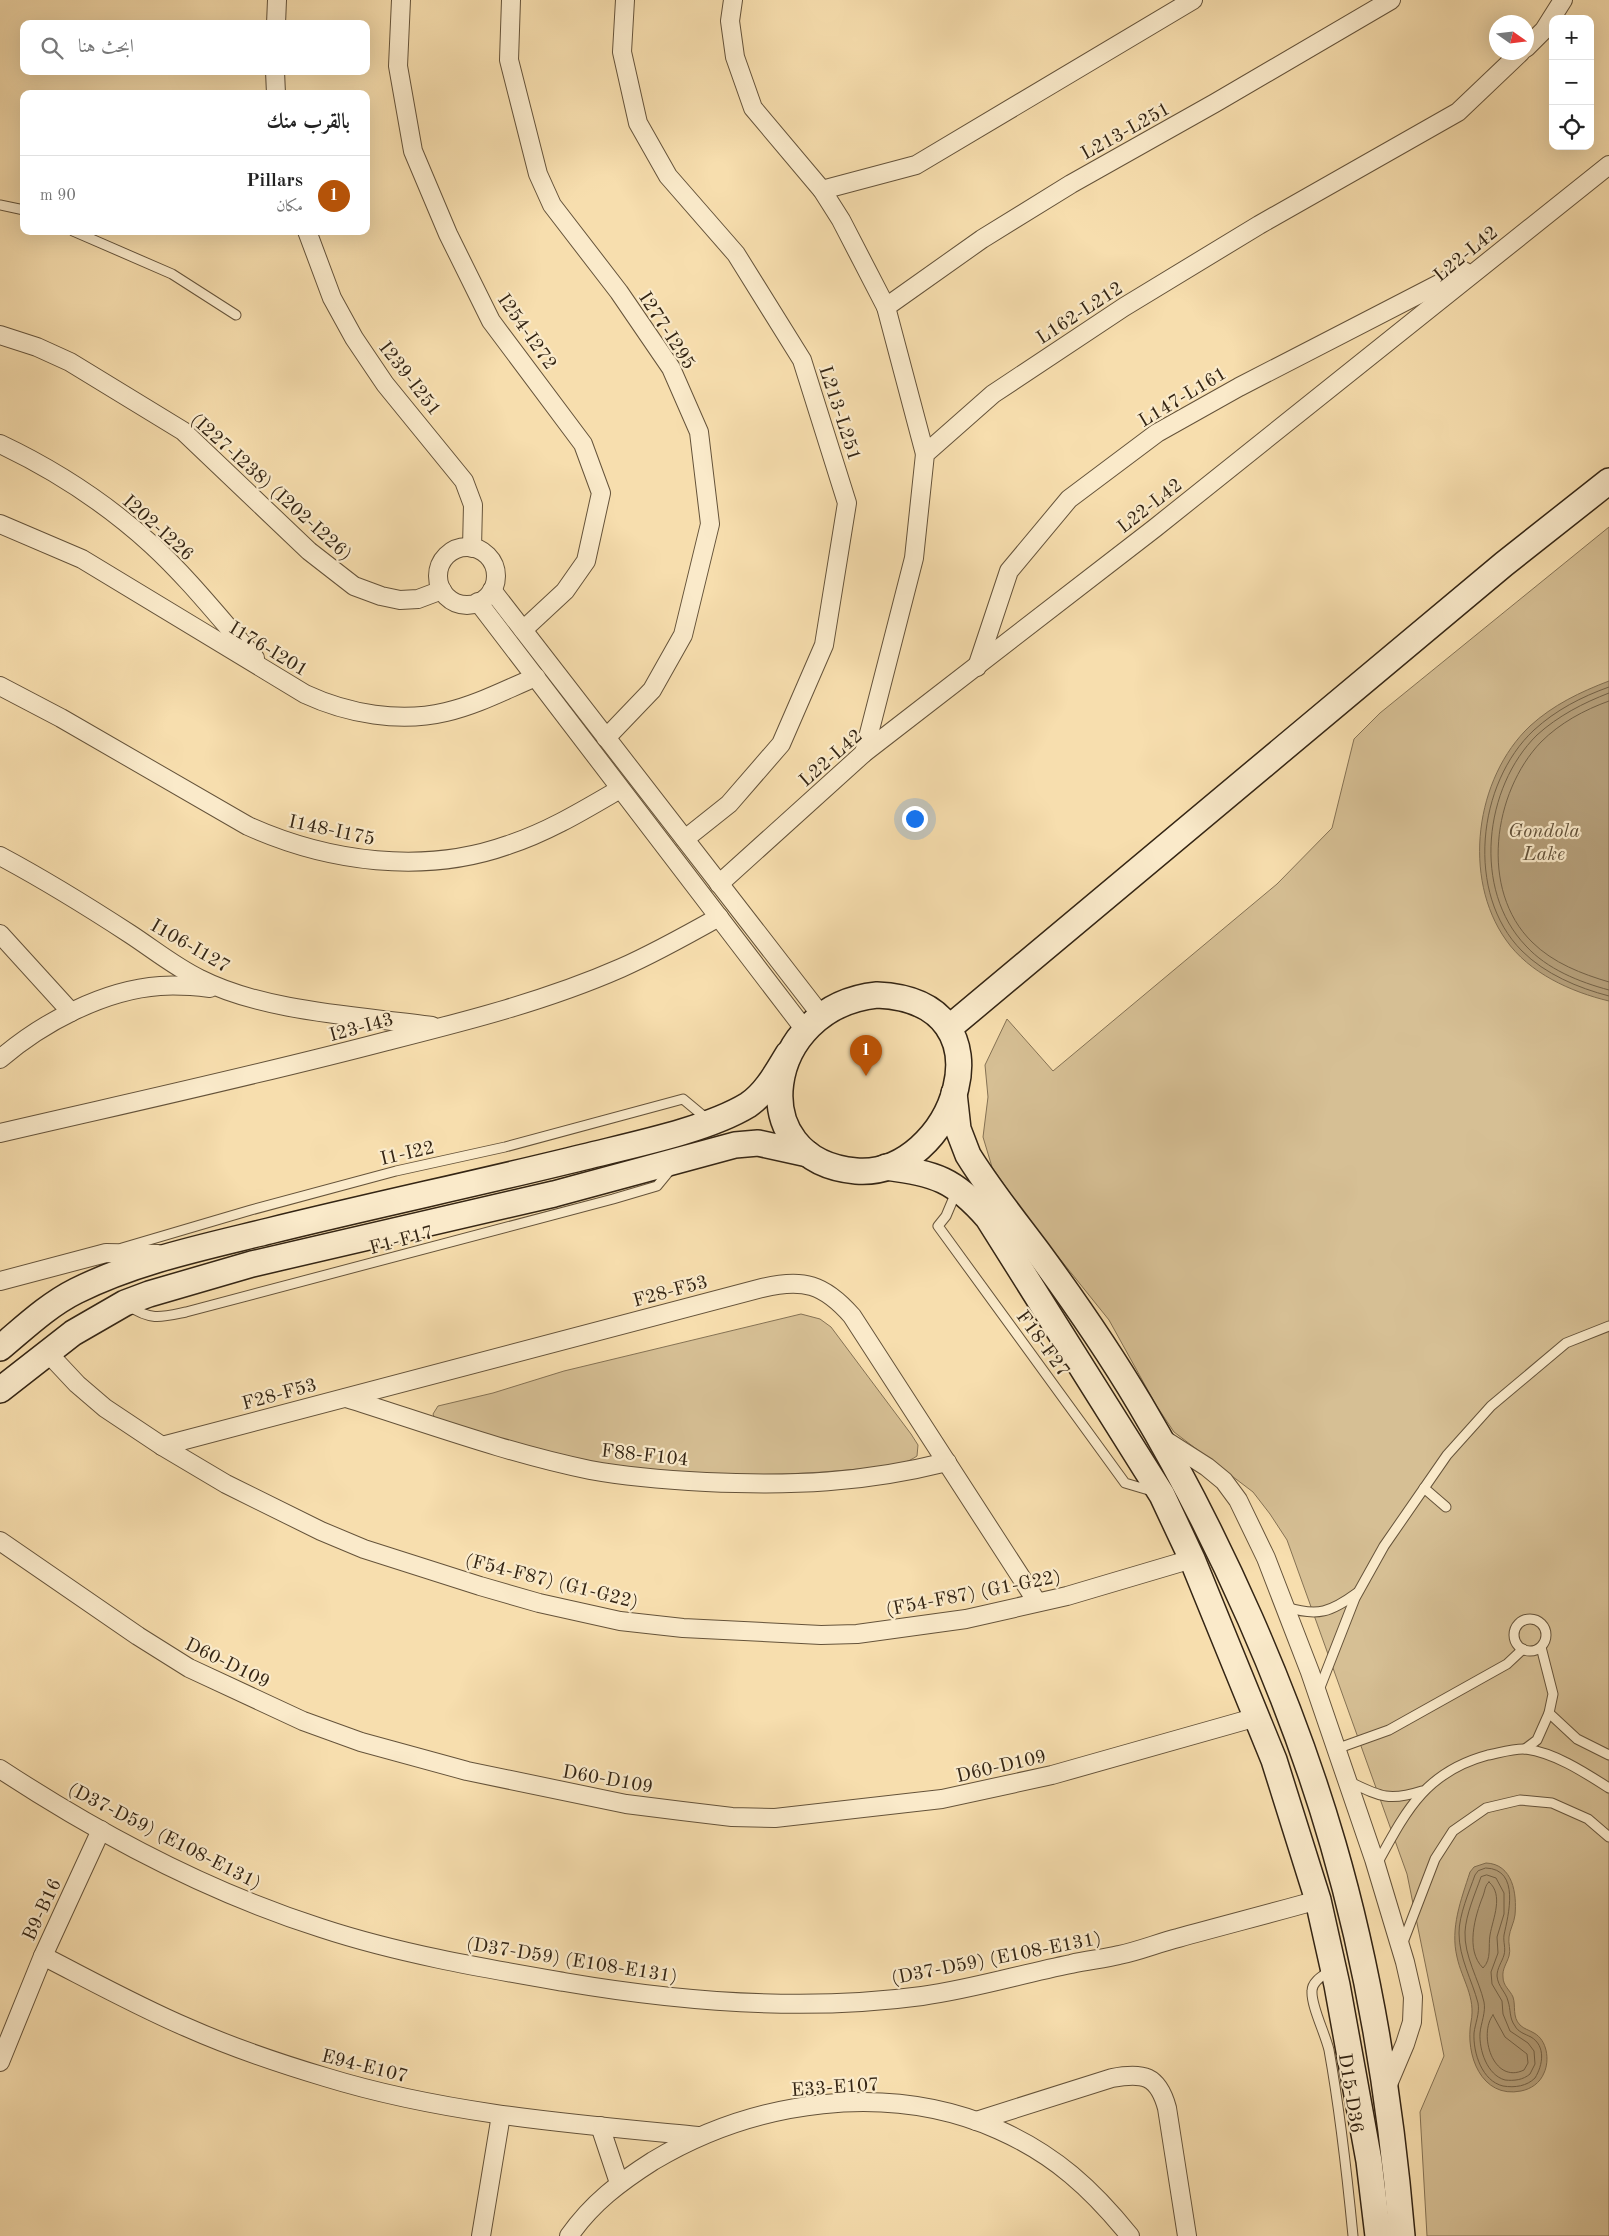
<!DOCTYPE html>
<html lang="ar">
<head>
<meta charset="utf-8">
<style>
	body { margin:0; font-family:"Old Standard TT",Amiri,serif; background:#f2f2f2; color:#222; direction:rtl }
	.controls { position:absolute; right:15px; top:15px; display:grid; overflow:hidden; border-radius:10px; box-shadow:0 5px 20px #0002 }
	.controls button { width:45px; height:45px; display:grid; place-items:center; padding:0; border:0; border-bottom:1px solid #e0e0e0; background:#fff; color:#222; font:25px sans-serif }
	.compass { position:absolute; left:1489px; top:15px; width:45px; height:45px; border-radius:50%; background:#fff; box-shadow:0 5px 20px #0002; rotate:104deg }
	.you { position:absolute; left:914px; top:818px; width:18px; height:18px; margin:-12px; border:4px solid #fff; border-radius:50%; background:#1a73e8; box-shadow:0 0 0 8px #1a73e833 }
	.badge { display:grid; place-items:center; width:32px; height:32px; border-radius:50%; background:#b45309; color:#fff; font-size:16px; font-weight:700 }
	.pin { position:absolute; translate:-50% -41px; filter:drop-shadow(0 1px 2px #0008) }
	.pin::after { content:''; position:absolute; top:26px; width:18px; height:15px; background:inherit; clip-path:polygon(0 0,100% 0,50% 100%) }
	.list { margin:0; padding:0; list-style:none }
	h2 { display:flex; justify-content:space-between; align-items:center; height:65px; margin:0; padding:0 20px; font-size:21px }
	h2 small { font-size:16px; font-weight:400; color:#767676 }
	.list li { display:grid; grid-template-columns:32px 1fr auto; gap:15px; align-items:center; box-sizing:border-box; height:80px; padding:0 20px; border-top:1px solid #e0e0e0 }
	.list b { display:block; font-size:19px; white-space:nowrap }
	.list p { margin:0; font-size:16px; white-space:nowrap; color:#767676 }
	.list em { font-size:16px; font-style:normal; color:#767676 }
	.icon { flex:none; width:28px; height:28px; fill:none; stroke:currentColor; stroke-width:2; stroke-linecap:round; stroke-linejoin:round }
	.map { position:relative; flex:none; width:1609px; height:2236px; overflow:hidden; direction:ltr }
	.search { position:absolute; background:#fff; box-shadow:0 5px 20px #0002; left:20px; top:20px; width:350px; height:55px; display:flex; align-items:center; gap:12px; box-sizing:border-box; padding:0 18px; border-radius:10px; color:#767676; font-size:19px }
	.panel { position:absolute; background:#fff; box-shadow:0 5px 20px #0002; left:20px; top:90px; width:350px; height:145px; border-radius:10px; direction:rtl }
	.map>svg:first-child { display:block }
</style>
</head>
<body>
<div class="map">
<svg width="1609" height="2236" viewBox="0 0 1609 2236">
	<rect width="100%" height="100%" fill="#f7deae"/>
	<filter id="stains"><feTurbulence type="fractalNoise" baseFrequency=".004" numOctaves="4"/><feColorMatrix values="0 0 0 0 .2 0 0 0 0 .09 0 0 0 0 .02 0 0 0 .5 -.17"/></filter>
	<radialGradient id="worn" r=".72"><stop offset=".6" stop-color="#630" stop-opacity="0"/><stop offset="1" stop-color="#630" stop-opacity=".3"/></radialGradient>
	<g fill="#d6bf94" stroke="#857254">
		<polygon points="1609,527 1609,2236 1427,2236 1420,2112 1444,2056 1407,1874 1287,1540 1270,1514 1253,1492 1174,1432 1156,1405 1109,1320 1031,1223 992,1167 983,1137 988,1097 985,1065 1007,1019 1053,1071 1277,884 1332,828 1354,739 1380,713"/>
		<path d="M801 1314 820 1319 831 1327 911 1434 918 1445 917 1456C899 1469 868 1468 847 1470 773 1477 694 1476 620 1467 558 1460 496 1441 436 1422L433 1414 438 1406 493 1393 564 1371Z"/>
	</g>
	<g fill="#b59f7a" stroke="#816e51">
		<path d="M1609 681V1001C1571 992 1529 973 1506 940 1462 878 1475 778 1530 726 1553 705 1580 692 1609 681Z"/>
		<path d="M1486 1863C1513 1864 1517 1894 1515 1915 1514 1923 1510 1929 1509 1937 1508 1943 1511 1950 1509 1956 1507 1963 1502 1969 1503 1977 1503 1986 1510 1990 1513 1997 1516 2006 1512 2017 1520 2025 1524 2029 1529 2030 1534 2033 1547 2040 1550 2060 1544 2073 1540 2083 1531 2089 1521 2091 1481 2099 1465 2054 1471 2022 1476 1997 1462 1980 1457 1957 1450 1928 1461 1900 1470 1872L1474 1867Z"/>
	</g>
	<g fill="none" stroke-linecap="round" stroke-linejoin="round">
		<g stroke="#746247" stroke-width="1">
			<path d="M1609 687C1581 697 1556 710 1534 730 1477 783 1465 894 1522 951 1545 974 1578 988 1609 996"/>
			<path d="M1609 693C1583 703 1558 716 1537 735 1484 787 1472 890 1526 946 1547 969 1579 982 1609 990"/>
			<path d="M1609 701C1584 710 1560 723 1541 742 1493 792 1479 890 1532 942 1553 963 1582 974 1609 982"/>
			<path d="M1486 1868C1521 1869 1508 1916 1504 1935 1503 1942 1506 1948 1504 1955 1502 1962 1497 1968 1497 1976 1498 1987 1506 1992 1508 2001 1511 2010 1509 2018 1515 2026 1518 2032 1525 2034 1531 2037 1546 2046 1543 2065 1535 2078 1527 2086 1515 2088 1503 2086 1482 2081 1473 2053 1474 2033 1475 2024 1480 2013 1478 2003 1472 1980 1459 1958 1459 1933 1459 1915 1469 1892 1475 1875L1478 1871Z"/>
			<path d="M1487 1875 1496 1878 1504 1893V1914L1497 1937 1498 1953 1491 1972 1492 1984 1502 2001 1503 2014 1510 2031 1528 2043 1534 2051 1535 2064 1530 2074C1523 2080 1514 2081 1505 2080 1487 2075 1479 2050 1480 2033 1481 2023 1486 2012 1484 2002 1479 1980 1464 1956 1465 1932 1466 1914 1475 1894 1481 1877Z"/>
			<path d="M1489 1882C1504 1895 1493 1918 1490 1935 1488 1946 1492 1959 1483 1968 1465 1950 1475 1916 1483 1896 1485 1891 1485 1885 1489 1882Z"/>
			<path d="M1493 2015 1505 2037 1527 2054 1528 2063 1524 2070C1493 2085 1478 2034 1493 2015Z"/>
		</g>
		<defs>
			<g id="lane">
				<polyline points="0,205 24,210"/>
				<polyline points="73,231 172,274 236,315"/>
				<polyline points="957,1190 946,1216 938,1226 1125,1483 1152,1491"/>
				<polyline points="122,1248 251,1210 396,1171 505,1147 683,1099 707,1119"/>
				<path d="M129 1306C151 1321 162 1317 186 1312L613 1199 657 1186 671 1169"/>
				<polyline points="1424,1488 1446,1507"/>
				<path d="M1286 1607C1318 1617 1331 1612 1357 1593"/>
				<circle cx="1530" cy="1635" r="16"/>
				<polyline points="1319,1690 1355,1598 1384,1546 1447,1455 1491,1406 1566,1343 1609,1326"/>
				<polyline points="1549,1713 1577,1739 1609,1755"/>
				<polyline points="1336,1749 1389,1730 1507,1664 1523,1649"/>
				<polyline points="1525,1749 1537,1740 1549,1713 1553,1694 1541,1647"/>
				<path d="M1348 1781C1379 1796 1388 1802 1422 1791"/>
				<path d="M1377 1864C1406 1811 1425 1772 1488 1755 1499 1753 1514 1748 1526 1749 1555 1753 1584 1772 1609 1788"/>
				<polyline points="1402,1945 1435,1859 1453,1831 1486,1808 1520,1800 1552,1803 1588,1819 1609,1837"/>
				<path d="M1331 1970C1324 1975 1312 1981 1312 1991 1311 2006 1325 2033 1329 2050 1340 2111 1347 2174 1353 2236"/>
			</g>
			<g id="street">
				<polyline points="401,0 398,66 413,151 448,234 491,321 583,444 601,493 586,561 565,591 523,630"/>
				<polyline points="511,0 509,60 538,174 552,205 619,292 671,368 699,432 710,524 683,635 652,690 606,738"/>
				<polyline points="625,0 622,52 638,123 668,176 736,254 802,360 847,503 824,645 781,744 729,804 685,839"/>
				<polyline points="733,0 730,21 735,57 753,108 822,190 841,220 886,307 925,454"/>
				<polyline points="276,24 277,0"/>
				<polyline points="1526,48 1544,30 1563,0"/>
				<polyline points="275,71 276,94"/>
				<polyline points="822,190 916,165 1193,0"/>
				<polyline points="307,231 332,298 354,338 385,384 464,481 473,505 472,548"/>
				<polyline points="886,307 982,239 1071,184 1215,103 1391,0"/>
				<polyline points="0,335 37,347 70,362 183,431 309,551 354,586 381,596 400,600 418,599 442,590"/>
				<path d="M0 444C55 470 107 504 152 545 190 580 221 620 255 658"/>
				<path d="M0 524 82 559 305 694C348 714 400 723 446 712 477 705 507 689 536 677"/>
				<circle cx="467" cy="576" r="29"/>
				<polyline points="492,590 821,1015"/>
				<polyline points="478,602 805,1030"/>
				<polyline points="977,667 1009,571 1069,499 1157,433 1239,387 1464,271"/>
				<path d="M0 686 61 718 248 826C328 862 424 875 508 845 548 832 584 810 620 789"/>
				<polyline points="864,753 914,558 925,454 993,394 1124,307 1259,225 1458,112 1521,52"/>
				<path d="M0 856C45 880 87 906 130 934 153 949 175 967 200 979 265 1012 360 1016 432 1026"/>
				<polyline points="719,884 864,753 1155,528 1609,165"/>
				<polyline points="0,934 71,1012"/>
				<path d="M0 1059C42 1023 103 990 160 986 176 985 193 986 210 988"/>
				<path d="M0 1133C129 1103 258 1075 387 1041 466 1021 546 1001 621 968 655 953 687 935 719 917"/>
				<polyline points="0,1281 106,1253 158,1254"/>
				<polyline points="47,1352 77,1384 105,1408 162,1446 226,1484 321,1531 364,1549 480,1586 539,1603 620,1621 683,1628 821,1635 857,1634 966,1619 1067,1596 1192,1559"/>
				<path d="M346 1398C426 1423 507 1453 590 1470 628 1477 667 1480 706 1482 793 1486 863 1483 947 1462"/>
				<polyline points="1160,1437 1207,1467 1224,1481 1238,1500 1266,1558 1310,1672 1374,1859 1405,1962 1413,1997 1412,2022 1405,2044 1386,2089"/>
				<path d="M162 1446 762 1288C803 1278 824 1284 852 1316L1037 1602"/>
				<polyline points="0,1541 138,1636 189,1668 303,1721 361,1742 467,1771 626,1804 682,1811 732,1817 775,1818 942,1799 1052,1775 1257,1717"/>
				<path d="M0 1769C99 1834 208 1892 321 1928 400 1954 483 1968 564 1982 681 2002 804 2012 922 1996 973 1989 1021 1974 1071 1964 1087 1960 1103 1959 1119 1955 1139 1951 1158 1943 1178 1938 1225 1925 1272 1913 1318 1900"/>
				<path d="M43 1956C90 1980 137 2006 186 2027 231 2047 278 2063 325 2077 445 2114 573 2124 698 2136"/>
				<polyline points="0,2062 43,1956 101,1830"/>
				<path d="M976 2121 1112 2078C1143 2072 1158 2075 1167 2108L1187 2236"/>
				<polyline points="600,2126 619,2183"/>
				<polyline points="481,2236 501,2115"/>
				<path d="M569 2236C592 2203 620 2182 653 2161 755 2100 888 2081 999 2130 1055 2155 1092 2189 1130 2236"/>
			</g>
			<g id="secondary">
				<path d="M877 995C1019 1001 952 1179 856 1171 741 1161 763 1007 877 995Z"/>
				<polyline points="949,1028 1504,564 1609,481"/>
				<path d="M954 1093 958 1129 968 1155C989 1189 1014 1220 1038 1252 1074 1301 1109 1352 1140 1404 1219 1537 1290 1696 1333 1844 1370 1971 1391 2105 1402 2236"/>
				<path d="M886 1167C936 1174 954 1179 988 1218L1162 1495 1192 1559 1274 1760 1318 1900 1337 1985 1369 2161 1378 2236"/>
				<path d="M0 1348C24 1328 48 1305 76 1291 136 1261 204 1247 269 1231 374 1205 479 1183 584 1157 632 1145 707 1130 748 1105 766 1093 777 1072 788 1054"/>
				<polyline points="0,1390 73,1333 125,1303 149,1294 252,1264 554,1194 735,1145 758,1143 808,1154"/>
			</g>
		</defs>
		<use href="#lane" stroke="#65533a" stroke-width="11"/>
		<use href="#street" stroke="#65533a" stroke-width="20"/>
		<use href="#secondary" stroke="#342514" stroke-width="28"/>
		<use href="#lane" stroke="#faeaca" stroke-width="9"/>
		<use href="#street" stroke="#faeaca" stroke-width="18"/>
		<use href="#secondary" stroke="#faeaca" stroke-width="25"/>
	</g>
	<g text-anchor="middle" stroke-width="4.5" stroke-linejoin="round" paint-order="stroke">
		<g font-size="19" fill="#342514" stroke="#faeaca">
			<text transform="translate(1125 130) rotate(-29)" y="7">L213-L251</text>
			<text transform="translate(1465 253) rotate(-39)" y="7">L22-L42</text>
			<text transform="translate(1079 312) rotate(-33)" y="7">L162-L212</text>
			<text transform="translate(668 330) rotate(57)" y="7">I277-I295</text>
			<text transform="translate(528 331) rotate(55)" y="7">I254-I272</text>
			<text transform="translate(411 378) rotate(52)" y="7">I239-I251</text>
			<text transform="translate(1182 396) rotate(-31)" y="7">L147-L161</text>
			<text transform="translate(841 413) rotate(72)" y="7">L213-L251</text>
			<text transform="translate(272 486) rotate(42)" y="7">(I227-I238) (I202-I226)</text>
			<text transform="translate(1149 505) rotate(-38)" y="7">L22-L42</text>
			<text transform="translate(159 527) rotate(42)" y="7">I202-I226</text>
			<text transform="translate(269 648) rotate(31)" y="7">I176-I201</text>
			<text transform="translate(830 757) rotate(-41)" y="7">L22-L42</text>
			<text transform="translate(332 829) rotate(12)" y="7">I148-I175</text>
			<text transform="translate(191 945) rotate(30)" y="7">I106-I127</text>
			<text transform="translate(361 1026) rotate(-15)" y="7">I23-I43</text>
			<text transform="translate(407 1152) rotate(-13)" y="7">I1-I22</text>
			<text transform="translate(401 1239) rotate(-15)" y="7">F1-F17</text>
			<text transform="translate(670 1290) rotate(-15)" y="7">F28-F53</text>
			<text transform="translate(1044 1343) rotate(54)" y="7">F18-F27</text>
			<text transform="translate(279 1393) rotate(-15)" y="7">F28-F53</text>
			<text transform="translate(645 1454) rotate(6)" y="7">F88-F104</text>
			<text transform="translate(552 1580) rotate(14)" y="7">(F54-F87) (G1-G22)</text>
			<text transform="translate(973 1592) rotate(-11)" y="7">(F54-F87) (G1-G22)</text>
			<text transform="translate(228 1662) rotate(26)" y="7">D60-D109</text>
			<text transform="translate(1001 1765) rotate(-13)" y="7">D60-D109</text>
			<text transform="translate(608 1778) rotate(10)" y="7">D60-D109</text>
			<text transform="translate(165 1835) rotate(27)" y="7">(D37-D59) (E108-E131)</text>
			<text transform="translate(41 1909) rotate(-65)" y="7">B9-B16</text>
			<text transform="translate(996 1957) rotate(-11)" y="7">(D37-D59) (E108-E131)</text>
			<text transform="translate(572 1959) rotate(9)" y="7">(D37-D59) (E108-E131)</text>
			<text transform="translate(365 2065) rotate(14)" y="7">E94-E107</text>
			<text transform="translate(835 2086) rotate(-4)" y="7">E33-E107</text>
			<text transform="translate(1352 2093) rotate(81)" y="7">D15-D36</text>
		</g>
		<g font-size="20" font-style="italic" fill="#615038" stroke="#faeaca">
			<text x="1544" y="837">Gondola<tspan x="1544" dy="23">Lake</tspan></text>
		</g>
	</g>
	<rect width="100%" height="100%" filter="url(#stains)"/>
	<rect width="100%" height="100%" fill="url(#worn)"/>
</svg>
<div class="controls">
<button>+</button>
<button>−</button>
<button><svg class="icon" aria-label="locate" viewBox="0 0 24 24"><circle cx="12" cy="12" r="6"/><path d="M12 2v4M12 18v4M2 12h4M18 12h4"/></svg></button>
</div>
<svg class="compass" viewBox="-18 -18 36 36"><path d="M0-13l5 13h-10z" fill="#e53935"/><path d="M0 13l5-13h-10z" fill="#767676"/></svg>
<div class="you"></div>
<div class="pin badge" style="left:866px;top:1076px">1</div>
<div class="search"><svg class="icon" aria-label="search" viewBox="0 0 24 24"><circle cx="10" cy="10" r="6"/><path d="M15 15l6 6"/></svg>ابحث هنا</div>
<section class="panel">
<h2>بالقرب منك<small></small></h2>
<ul class="list">
<li><span class="badge">1</span><div><b>Pillars</b><p>مكان</p></div><em>90 m</em></li>
</ul>
</section>
</div>
</body>
</html>
